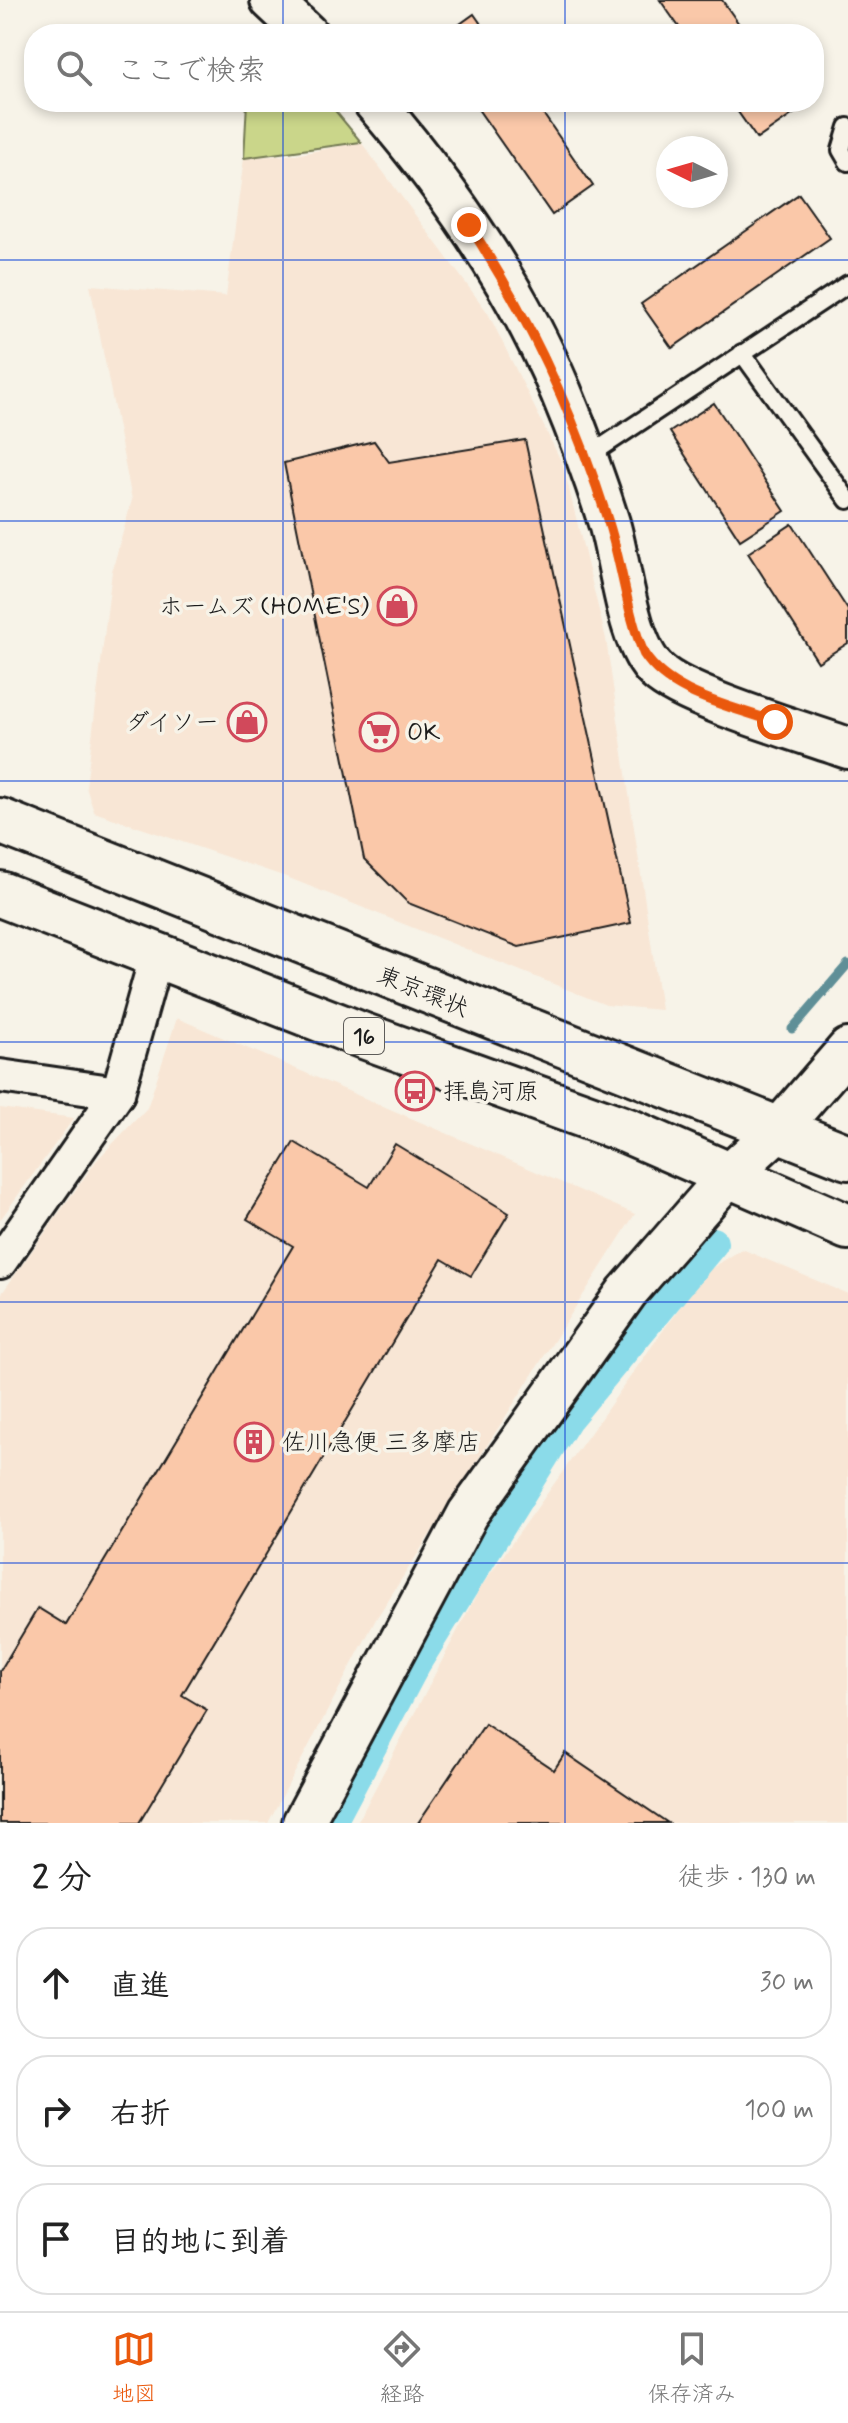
<!DOCTYPE html>
<html lang="ja">
<head>
<meta charset="utf-8">
<style>
	body { margin:0; font-family:Mynerve,"Klee One",sans-serif; background:#f6f6f6; color:#222 }
	.compass { position:absolute; left:656px; top:136px; width:72px; height:72px; border-radius:50%; background:#fff; box-shadow:0 4px 12px #0003; rotate:275deg }
	.stop { position:absolute; width:24px; height:24px; margin:-18px; border:6px solid #ea580c; border-radius:50%; background:#fff }
	.stop.end { background:#ea580c; border-color:#fff; box-shadow:0 2px 8px #0008 }
	.list { margin:0; padding:0; list-style:none }
	h2 { display:flex; justify-content:space-between; align-items:center; height:104px; margin:0; padding:0 32px; font-size:34px }
	h2 small { font-size:26px; font-weight:400; color:#767676 }
	.list li { display:grid; grid-template-columns:52px 1fr auto; gap:24px; align-items:center; box-sizing:border-box; height:112px; margin:0 16px 16px; padding:0 16px; border:2px solid #e0e0e0; border-radius:32px }
	.list b { display:block; font-size:30px; white-space:nowrap }
	.list em { font-size:26px; font-style:normal; color:#767676 }
	.icon { flex:none; width:44px; height:44px; fill:none; stroke:currentColor; stroke-width:2; stroke-linecap:round; stroke-linejoin:round }
	.map { position:relative; flex:none; width:848px; height:1823px; overflow:hidden }
	.search { position:absolute; background:#fff; box-shadow:0 4px 12px #0003; left:24px; right:24px; top:24px; height:88px; display:flex; align-items:center; gap:20px; box-sizing:border-box; padding:0 28px; border-radius:32px; color:#767676; font-size:30px }
	.sheet { height:488px; background:#fff }
	nav { display:flex; justify-content:space-around; align-items:center; box-sizing:border-box; height:112px; border-top:2px solid #e0e0e0; background:#fff; font-size:22px; color:#767676 }
	nav a { display:grid; justify-items:center; gap:4px }
	nav .on { color:#ea580c }
	.map>svg:first-child { display:block }
</style>
</head>
<body>
<div class="map">
<svg width="848" height="1823" viewBox="0 0 848 1823">
	<rect width="100%" height="100%" fill="#f7f3e8"/>
	<filter id="ink" filterUnits="userSpaceOnUse"><feTurbulence type="fractalNoise" baseFrequency=".0125" numOctaves="2"/><feDisplacementMap in="SourceGraphic" scale="16" xChannelSelector="R" yChannelSelector="G"/><feConvolveMatrix kernelMatrix="1 2 1 2 8 2 1 2 1" color-interpolation-filters="sRGB"/></filter>
	<g filter="url(#ink)">
		<g fill="#f8e6d5">
			<polygon points="361,142 488,313 563,465 606,639 661,1010 606,1005 289,878 94,812 86,787 112,571 132,500 90,285 226,296 244,158 300,154"/>
			<polygon points="177,1018 635,1214 376,1619 268,1823 0,1823 0,1296 96,1161 147,1108"/>
			<polygon points="0,1108 74,1118 0,1220"/>
			<polygon points="742,1249 848,1294 848,1823 357,1823 480,1588 704,1273"/>
		</g>
		<polygon fill="#cad68a" stroke="#737953" stroke-width="2" points="247,102 328,102 361,142 244,158"/>
		<g fill="none" stroke-linecap="round" stroke-linejoin="round">
			<polyline stroke="#5f8f97" stroke-width="9" points="792,1029 848,964"/>
			<polyline stroke="#8bdbe9" stroke-width="32" points="330,1823 415,1663 566,1419 712,1243"/>
		</g>
		<g fill="#fac8a9" stroke="#1c1c1c" stroke-width="2">
			<polygon points="660,0 722,0 746,34 684,34"/>
			<polygon points="474,14 488,34 446,34"/>
			<polygon points="473,102 535,102 593,186 552,215"/>
			<polygon points="731,102 793,102 799,110 757,139"/>
			<polygon points="799,194 830,238 672,348 641,304"/>
			<polygon points="714,403 785,511 740,540 670,432"/>
			<polygon points="525,440 631,923 519,947 408,903 364,859 284,463 374,441 389,462"/>
			<polygon points="792,524 848,610 848,643 818,662 748,553"/>
			<polygon points="294,1142 369,1187 395,1144 509,1213 471,1276 442,1259 182,1695 207,1710 139,1823 0,1823 0,1671 38,1608 66,1625 293,1246 247,1219"/>
			<polygon points="485,1724 554,1770 565,1753 668,1823 418,1823"/>
		</g>
		<g fill="none" stroke-linecap="round" stroke-linejoin="round">
			<defs>
				<g id="service">
					<polyline points="848,127 841,150 848,162"/>
					<polyline points="742,353 848,500"/>
					<polyline points="587,457 848,284"/>
				</g>
				<g id="minor">
					<polyline points="0,1076 118,1093"/>
					<polyline points="0,1262 118,1093 156,957"/>
				</g>
				<g id="tertiary">
					<polyline points="271,0 307,34"/>
					<path d="M374 102C449 189 516 285 561 392 579 435 595 478 609 523 621 563 627 643 657 671 685 698 806 733 848 748"/>
					<polyline points="303,1823 468,1514 627,1292 729,1175 778,1130 848,1049"/>
				</g>
				<g id="trunk">
					<polyline points="0,821 848,1157"/>
					<polyline points="0,894 364,1036 628,1131 848,1227"/>
				</g>
			</defs>
			<use href="#service" stroke="#1c1c1c" stroke-width="22"/>
			<use href="#minor" stroke="#1c1c1c" stroke-width="38"/>
			<use href="#tertiary" stroke="#1c1c1c" stroke-width="46"/>
			<use href="#trunk" stroke="#1c1c1c" stroke-width="50"/>
			<use href="#service" stroke="#f7f3e8" stroke-width="16"/>
			<use href="#minor" stroke="#f7f3e8" stroke-width="32"/>
			<use href="#tertiary" stroke="#f7f3e8" stroke-width="40"/>
			<use href="#trunk" stroke="#f7f3e8" stroke-width="44"/>
		</g>
	</g>
	<g fill="none" stroke-linecap="round" stroke-linejoin="round" filter="url(#ink)">
		<path stroke="#ea580c" stroke-width="10" d="M469 225C529 317 574 414 607 518 622 562 626 611 644 654 670 695 732 706 775 722"/>
	</g>
	<path fill="none" stroke="#1d4ed8" stroke-width="2" stroke-opacity="0.55" d="M283 0V34M565 0V34M283 102V1823M565 102V1823M0 260H848M0 521H848M0 781H848M0 1042H848M0 1302H848M0 1563H848"/>
	<defs>
		<symbol id="shop-ring" viewBox="-11 -11 22 22"><circle r="9.5" fill="#f7f3e8" stroke="#d1495b" stroke-width="1.5"/><path d="M-5-2.5h2.3a2.7 3.5 0 0 1 5.4 0H5L5.5 6h-11ZM-1.5-2.5h3a1.5 2.3 0 0 0-3 0Z" fill="#d1495b"/></symbol>
		<symbol id="supermarket-ring" viewBox="-11 -11 22 22"><circle r="9.5" fill="#f7f3e8" stroke="#d1495b" stroke-width="1.5"/><path d="M-6-5.5h2.5l.6 2H6L4.5 2H-2.5L-4.4-4H-6ZM-1.5 3.2a1.3 1.3 0 1 0 .1 0ZM3 3.2a1.3 1.3 0 1 0 .1 0Z" fill="#d1495b"/></symbol>
		<symbol id="bus-ring" viewBox="-11 -11 22 22"><circle r="9.5" fill="#f7f3e8" stroke="#d1495b" stroke-width="1.5"/><path d="M-5-6H5V4H4V6H2V4H-2V6H-4V4H-5ZM-3.5-4V0h7V-4ZM-3.5 1.2v1.5H-2V1.2ZM2 1.2v1.5H3.5V1.2Z" fill="#d1495b"/></symbol>
		<symbol id="building-ring" viewBox="-11 -11 22 22"><circle r="9.5" fill="#f7f3e8" stroke="#d1495b" stroke-width="1.5"/><path d="M-4-6H4V6H1V3H-1V6H-4ZM-2.5-4.3h1.7v1.8h-1.7ZM.8-4.3h1.7v1.8H.8ZM-2.5-1h1.7V.8h-1.7ZM.8-1h1.7V.8H.8Z" fill="#d1495b"/></symbol>
	</defs>
	<g fill-rule="evenodd">
		<use href="#shop-ring" x="375" y="584" width="44" height="44"/>
		<use href="#shop-ring" x="225" y="700" width="44" height="44"/>
		<use href="#supermarket-ring" x="357" y="710" width="44" height="44"/>
		<use href="#bus-ring" x="393" y="1069" width="44" height="44"/>
		<use href="#building-ring" x="232" y="1420" width="44" height="44"/>
	</g>
	<g text-anchor="middle" stroke-width="7" stroke-linejoin="round" paint-order="stroke">
		<rect fill="#f7f3e8" stroke="#5e5c59" stroke-width="2" x="344" y="1018" width="40" height="36" rx="6"/>
		<g font-size="22" font-weight="bold" fill="#1c1c1c">
			<text x="364" y="1044">16</text>
		</g>
		<g font-size="24" fill="#1c1c1c" stroke="#f7f3e8" text-anchor="start">
			<text x="369" y="614" text-anchor="end">ホームズ (HOME'S)</text>
			<text x="219" y="730" text-anchor="end">ダイソー</text>
			<text x="407" y="740">OK</text>
			<text x="443" y="1099">拝島河原</text>
			<text x="282" y="1450">佐川急便 三多摩店</text>
		</g>
		<g font-size="24" fill="#1c1c1c" stroke="#f7f3e8">
			<text transform="translate(423 991) rotate(22)" y="8">東京環状</text>
		</g>
	</g>
</svg>
<svg class="compass" viewBox="-18 -18 36 36"><path d="M0-13l5 13h-10z" fill="#e53935"/><path d="M0 13l5-13h-10z" fill="#767676"/></svg>
<div class="stop" style="left:775px;top:722px"></div>
<div class="stop end" style="left:469px;top:225px"></div>
<div class="search"><svg class="icon" aria-label="search" viewBox="0 0 24 24"><circle cx="10" cy="10" r="6"/><path d="M15 15l6 6"/></svg>ここで検索</div>
</div>
<section class="sheet">
<h2>2 分<small>徒歩 · 130 m</small></h2>
<ul class="list">
<li><svg class="icon" aria-label="ahead" viewBox="0 0 24 24"><path d="M12 20V5M6 11l6-6 6 6"/></svg><div><b>直進</b></div><em>30 m</em></li>
<li><svg class="icon" aria-label="right" viewBox="0 0 24 24"><path d="M7 20v-9h11M14 6l5 5-5 5"/></svg><div><b>右折</b></div><em>100 m</em></li>
<li><svg class="icon" aria-label="arrive" viewBox="0 0 24 24"><path d="M6 21V4h12l-3 4 3 4H6"/></svg><div><b>目的地に到着</b></div></li>
</ul>
</section>
<nav>
<a class="on"><svg class="icon" aria-label="map" viewBox="0 0 24 24"><path d="M3 6l6-2 6 2 6-2v14l-6 2-6-2-6 2zM9 4v14M15 6v14"/></svg>地図</a>
<a><svg class="icon" aria-label="directions" viewBox="0 0 24 24"><path d="M12 3l9 9-9 9-9-9zM9 14v-3h6M13 9l2 2-2 2"/></svg>経路</a>
<a><svg class="icon" aria-label="saved" viewBox="0 0 24 24"><path d="M7 4h10v16l-5-4-5 4z"/></svg>保存済み</a>
</nav>
</body>
</html>
